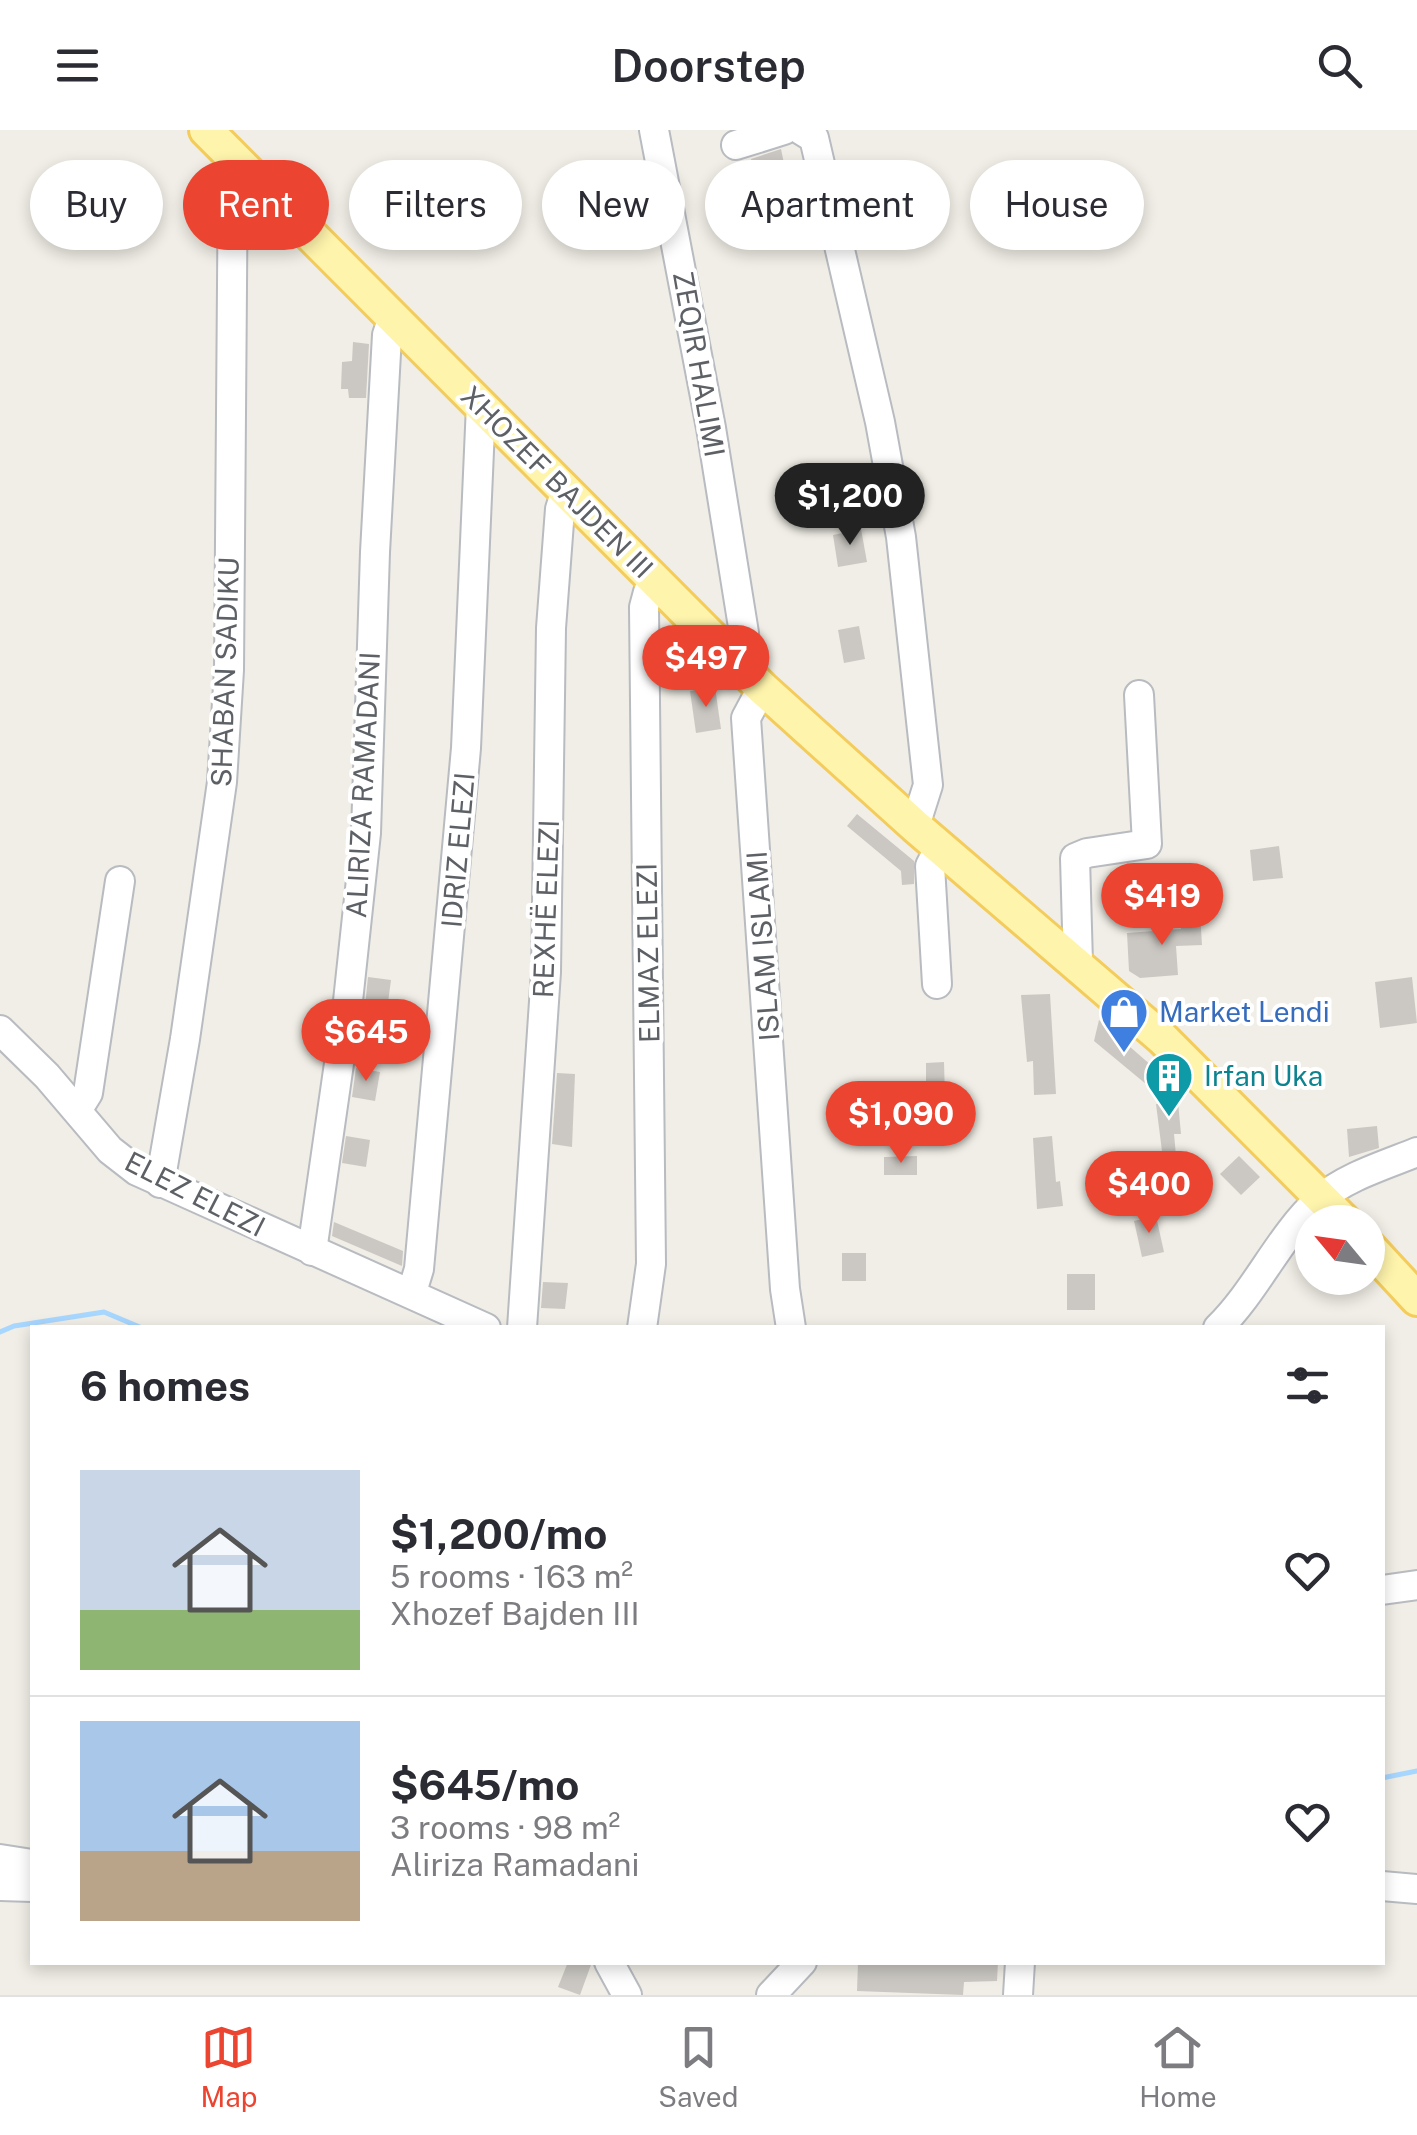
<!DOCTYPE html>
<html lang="en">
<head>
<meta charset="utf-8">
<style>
  :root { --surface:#fff; --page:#f2f2f3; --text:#2b2b33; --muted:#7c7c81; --line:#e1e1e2; --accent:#eb4431 }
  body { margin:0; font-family:"Public Sans",sans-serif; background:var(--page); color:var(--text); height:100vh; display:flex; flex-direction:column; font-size:38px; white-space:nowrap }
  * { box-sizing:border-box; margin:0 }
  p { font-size:32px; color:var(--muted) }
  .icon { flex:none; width:55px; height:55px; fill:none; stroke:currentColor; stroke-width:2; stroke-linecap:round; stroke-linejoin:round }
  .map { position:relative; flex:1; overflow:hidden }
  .details { position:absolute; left:30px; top:1195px; width:1355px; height:640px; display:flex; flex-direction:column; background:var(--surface); border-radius:0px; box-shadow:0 5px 15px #0003 }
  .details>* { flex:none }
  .hud { position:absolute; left:30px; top:30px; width:1358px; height:90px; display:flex; gap:20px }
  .needle { width:65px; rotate:299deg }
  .fabs { position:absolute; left:1295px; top:1075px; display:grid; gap:20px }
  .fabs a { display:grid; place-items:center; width:90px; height:90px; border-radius:50%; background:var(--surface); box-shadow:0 5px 15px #0003; font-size:50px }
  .price { position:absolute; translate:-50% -85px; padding:0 22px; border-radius:35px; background:var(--accent); color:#fff; font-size:32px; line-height:65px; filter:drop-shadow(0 2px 5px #0008) }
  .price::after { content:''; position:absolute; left:50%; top:60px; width:30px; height:22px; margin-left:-15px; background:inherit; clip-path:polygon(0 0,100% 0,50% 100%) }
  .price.on { background:#222; color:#fff }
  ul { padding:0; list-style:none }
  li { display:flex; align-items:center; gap:30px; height:250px; padding:0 50px }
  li+li { border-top:2px solid var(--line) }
  li span { display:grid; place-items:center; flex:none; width:280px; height:200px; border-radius:0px; color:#555 }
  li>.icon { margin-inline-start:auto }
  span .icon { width:120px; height:120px; fill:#fffc; stroke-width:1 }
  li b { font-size:42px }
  h2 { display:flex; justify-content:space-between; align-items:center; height:120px; padding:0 50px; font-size:42px }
  .pill { padding:0 35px; border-radius:45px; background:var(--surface); box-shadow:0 5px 15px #0003; font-size:35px; line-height:90px }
  .pill.on { background:var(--accent); color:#fff }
  header { display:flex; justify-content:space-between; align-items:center; height:130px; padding:0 50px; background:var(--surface); font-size:45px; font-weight:600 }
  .menu { display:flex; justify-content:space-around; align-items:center; height:140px; border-top:2px solid var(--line); background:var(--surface); font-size:28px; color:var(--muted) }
  .menu a { display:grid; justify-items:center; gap:5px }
  .menu .on { color:var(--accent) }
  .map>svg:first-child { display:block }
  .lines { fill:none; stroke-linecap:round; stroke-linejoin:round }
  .stream { stroke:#a7d6ff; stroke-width:5 }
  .building { fill:#cbc8c3 }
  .minor-casing { stroke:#b8bbc0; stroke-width:32 }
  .major-casing { stroke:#f3cc5c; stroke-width:38 }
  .minor { stroke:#fff; stroke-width:28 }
  .major { stroke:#fff4ac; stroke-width:32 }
  .labels { text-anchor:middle; stroke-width:8; stroke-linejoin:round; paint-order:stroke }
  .street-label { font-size:28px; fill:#5d6166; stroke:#fff }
  .shop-label { font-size:28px; fill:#366cbe; stroke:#fff; text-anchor:start }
  .culture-label { font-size:28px; fill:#0d838f; stroke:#fff; text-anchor:start }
</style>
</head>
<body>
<header><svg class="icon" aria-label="menu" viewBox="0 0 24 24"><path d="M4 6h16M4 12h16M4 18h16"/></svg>Doorstep<svg class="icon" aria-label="search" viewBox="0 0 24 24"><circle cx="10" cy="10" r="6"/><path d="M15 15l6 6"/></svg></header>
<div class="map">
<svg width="1417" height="1865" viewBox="0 0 1417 1865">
  <rect width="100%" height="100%" fill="#f0eee6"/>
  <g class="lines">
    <g class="stream">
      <path d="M0 1202 14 1196 104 1182 142 1198"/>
      <path d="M1382 1648 1417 1641"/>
    </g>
  </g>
  <g class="building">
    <path d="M781 19 786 43 756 50 751 29Z"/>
    <path d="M353 212 369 214 366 268H349L348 259H341L342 232 352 231Z"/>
    <path d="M861 399 867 432 838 437 833 405Z"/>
    <path d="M859 496 865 529 844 533 838 500Z"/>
    <path d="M715 557 721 599 696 603 690 561Z"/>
    <path d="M857 684 914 731V754L902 755 901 741 847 696Z"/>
    <path d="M1279 716 1283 748 1253 751 1250 720Z"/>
    <path d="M1200 782 1202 815 1176 816 1178 845 1140 848 1129 841 1127 803 1181 799 1180 783Z"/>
    <path d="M368 847 391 850 387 880 365 876Z"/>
    <path d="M1412 847 1417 893 1380 898 1375 852Z"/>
    <path d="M1050 864 1056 964 1034 965 1033 931 1027 932 1021 865Z"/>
    <path d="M1099 890 1152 936V959L1094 911Z"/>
    <path d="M944 932 945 968H926V933Z"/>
    <path d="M356 938 380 942 375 971 352 967Z"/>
    <path d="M557 943 575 944 572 1017 552 1014Z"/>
    <path d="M1178 972 1181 1004H1174L1177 1036 1164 1037 1156 974Z"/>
    <path d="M1377 996 1379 1018 1349 1027 1347 999Z"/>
    <path d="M346 1006 370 1010 366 1037 342 1033Z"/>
    <path d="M1052 1006 1056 1052 1060 1051 1063 1076 1037 1079 1033 1008Z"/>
    <path d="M917 1026V1045H884V1027Z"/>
    <path d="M1239 1026 1260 1047 1241 1065 1220 1044Z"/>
    <path d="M1129 1031 1131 1067 1114 1068 1111 1032Z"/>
    <path d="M1156 1086 1164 1122 1142 1127 1134 1091Z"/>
    <path d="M334 1092 403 1121 402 1136 332 1106Z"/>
    <rect x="842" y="1123" width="24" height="28"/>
    <rect x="1067" y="1144" width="28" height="36"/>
    <path d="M543 1152 568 1153 565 1179 541 1178Z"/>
    <path d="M568 1832H592L580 1865 558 1857Z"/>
    <path d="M858 1832H998L997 1851 964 1852 963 1865 857 1861Z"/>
  </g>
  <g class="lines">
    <g class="minor-casing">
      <g id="minor">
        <path d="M654 0 711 298 744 503 729 524"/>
        <path d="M801 0 814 8 880 292 901 407 928 655 915 696"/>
        <path d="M736 15 784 0"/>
        <path d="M762 558 746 588 785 1159 791 1198"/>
        <path d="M1078 833 1075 728 1087 723 1147 714 1139 565"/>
        <path d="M937 854 930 736 940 717"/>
        <path d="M0 900 47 946 110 1020 137 1041 486 1198"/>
        <path d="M78 979 88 963 120 751"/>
        <path d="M160 1053 185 909 222 652 229 540 233 27"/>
        <path d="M312 1121 348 871 366 703 375 422 387 205 393 187"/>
        <path d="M412 1162 419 1139 466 618 481 275"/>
        <path d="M522 1198 546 842 551 498 560 379 566 360"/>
        <path d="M642 1198 651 1134 644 477 648 462 655 452"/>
        <path d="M1218 1198C1257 1160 1279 1106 1319 1070 1345 1047 1385 1035 1417 1022"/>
        <path d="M1382 1460 1417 1455"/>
        <path d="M0 1729 32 1734"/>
        <path d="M0 1756 32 1757"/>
        <path d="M1382 1756 1417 1759"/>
        <path d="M609 1832 627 1865"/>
        <path d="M771 1865 802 1832"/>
        <path d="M1018 1865 1020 1832"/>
      </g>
    </g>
    <g class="major-casing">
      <g id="major">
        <path d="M206 0 762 558 915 696 1162 908 1345 1092"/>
        <path d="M1368 1116 1417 1169"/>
      </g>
    </g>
    <use href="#minor" class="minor"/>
    <use href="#major" class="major"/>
  </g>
  <defs>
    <g id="shop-pin" transform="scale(2.5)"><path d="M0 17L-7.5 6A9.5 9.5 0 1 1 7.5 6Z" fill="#3f7fe0" stroke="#fff"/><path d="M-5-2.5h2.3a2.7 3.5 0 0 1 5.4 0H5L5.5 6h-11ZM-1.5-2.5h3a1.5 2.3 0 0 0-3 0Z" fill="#fff"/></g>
    <g id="building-pin" transform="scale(2.5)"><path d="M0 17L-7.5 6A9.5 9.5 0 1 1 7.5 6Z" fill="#0f9aa8" stroke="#fff"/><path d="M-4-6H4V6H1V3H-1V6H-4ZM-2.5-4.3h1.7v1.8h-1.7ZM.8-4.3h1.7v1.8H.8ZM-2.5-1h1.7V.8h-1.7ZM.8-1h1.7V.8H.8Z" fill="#fff"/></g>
  </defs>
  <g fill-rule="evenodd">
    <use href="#shop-pin" x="1124" y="882"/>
    <use href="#building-pin" x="1169" y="946"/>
  </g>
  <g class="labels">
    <g class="street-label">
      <text transform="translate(699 234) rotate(80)" y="10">ZEQIR HALIMI</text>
      <text transform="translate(557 352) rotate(45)" y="10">XHOZEF BAJDEN III</text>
      <text transform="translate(225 542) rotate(-88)" y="10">SHABAN SADIKU</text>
      <text transform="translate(363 655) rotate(-87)" y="10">ALIRIZA RAMADANI</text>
      <text transform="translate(458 720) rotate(-85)" y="10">IDRIZ ELEZI</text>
      <text transform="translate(546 779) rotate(-88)" y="10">REXHË ELEZI</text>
      <text transform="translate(763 816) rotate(-94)" y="10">ISLAM ISLAMI</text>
      <text transform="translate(648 823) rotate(-91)" y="10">ELMAZ ELEZI</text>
      <text transform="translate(195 1064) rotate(27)" y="10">ELEZ ELEZI</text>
    </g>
    <g class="shop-label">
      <text x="1159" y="892">Market Lendi</text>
    </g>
    <g class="culture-label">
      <text x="1204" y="956">Irfan Uka</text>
    </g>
  </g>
</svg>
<div class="fabs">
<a><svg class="needle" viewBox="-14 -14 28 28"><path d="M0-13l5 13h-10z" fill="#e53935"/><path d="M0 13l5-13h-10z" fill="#7c7c81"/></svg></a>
</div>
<b class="price on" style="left:850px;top:418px">$1,200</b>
<b class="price" style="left:706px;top:580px">$497</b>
<b class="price" style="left:1162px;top:818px">$419</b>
<b class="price" style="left:366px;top:954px">$645</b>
<b class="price" style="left:901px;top:1036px">$1,090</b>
<b class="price" style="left:1149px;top:1106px">$400</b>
<div class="hud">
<a class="pill">Buy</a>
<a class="pill on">Rent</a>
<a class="pill">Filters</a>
<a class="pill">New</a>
<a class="pill">Apartment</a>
<a class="pill">House</a>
</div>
<section class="details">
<h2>6 homes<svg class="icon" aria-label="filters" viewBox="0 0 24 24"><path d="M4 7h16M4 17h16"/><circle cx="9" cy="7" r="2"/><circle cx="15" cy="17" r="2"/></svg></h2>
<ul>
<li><span style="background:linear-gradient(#c9d6e8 70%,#8fb573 0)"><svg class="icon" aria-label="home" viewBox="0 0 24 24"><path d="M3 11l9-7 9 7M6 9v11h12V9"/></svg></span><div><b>$1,200/mo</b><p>5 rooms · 163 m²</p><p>Xhozef Bajden III</p></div><svg class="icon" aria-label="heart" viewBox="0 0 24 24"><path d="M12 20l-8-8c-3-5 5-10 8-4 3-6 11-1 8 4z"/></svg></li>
<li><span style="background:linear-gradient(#a9c7e8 65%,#b9a48a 0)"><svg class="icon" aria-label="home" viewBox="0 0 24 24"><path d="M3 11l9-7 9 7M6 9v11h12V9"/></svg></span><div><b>$645/mo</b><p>3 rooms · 98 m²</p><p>Aliriza Ramadani</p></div><svg class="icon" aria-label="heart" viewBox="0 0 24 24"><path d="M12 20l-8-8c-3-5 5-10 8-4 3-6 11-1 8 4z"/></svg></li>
</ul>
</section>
</div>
<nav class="menu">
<a class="on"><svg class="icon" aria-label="map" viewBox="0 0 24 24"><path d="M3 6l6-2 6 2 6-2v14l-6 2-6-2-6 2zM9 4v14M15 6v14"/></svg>Map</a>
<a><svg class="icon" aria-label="saved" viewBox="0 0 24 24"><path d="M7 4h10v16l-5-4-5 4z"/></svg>Saved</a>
<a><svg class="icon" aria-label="home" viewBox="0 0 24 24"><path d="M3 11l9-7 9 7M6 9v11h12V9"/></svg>Home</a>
</nav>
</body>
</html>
